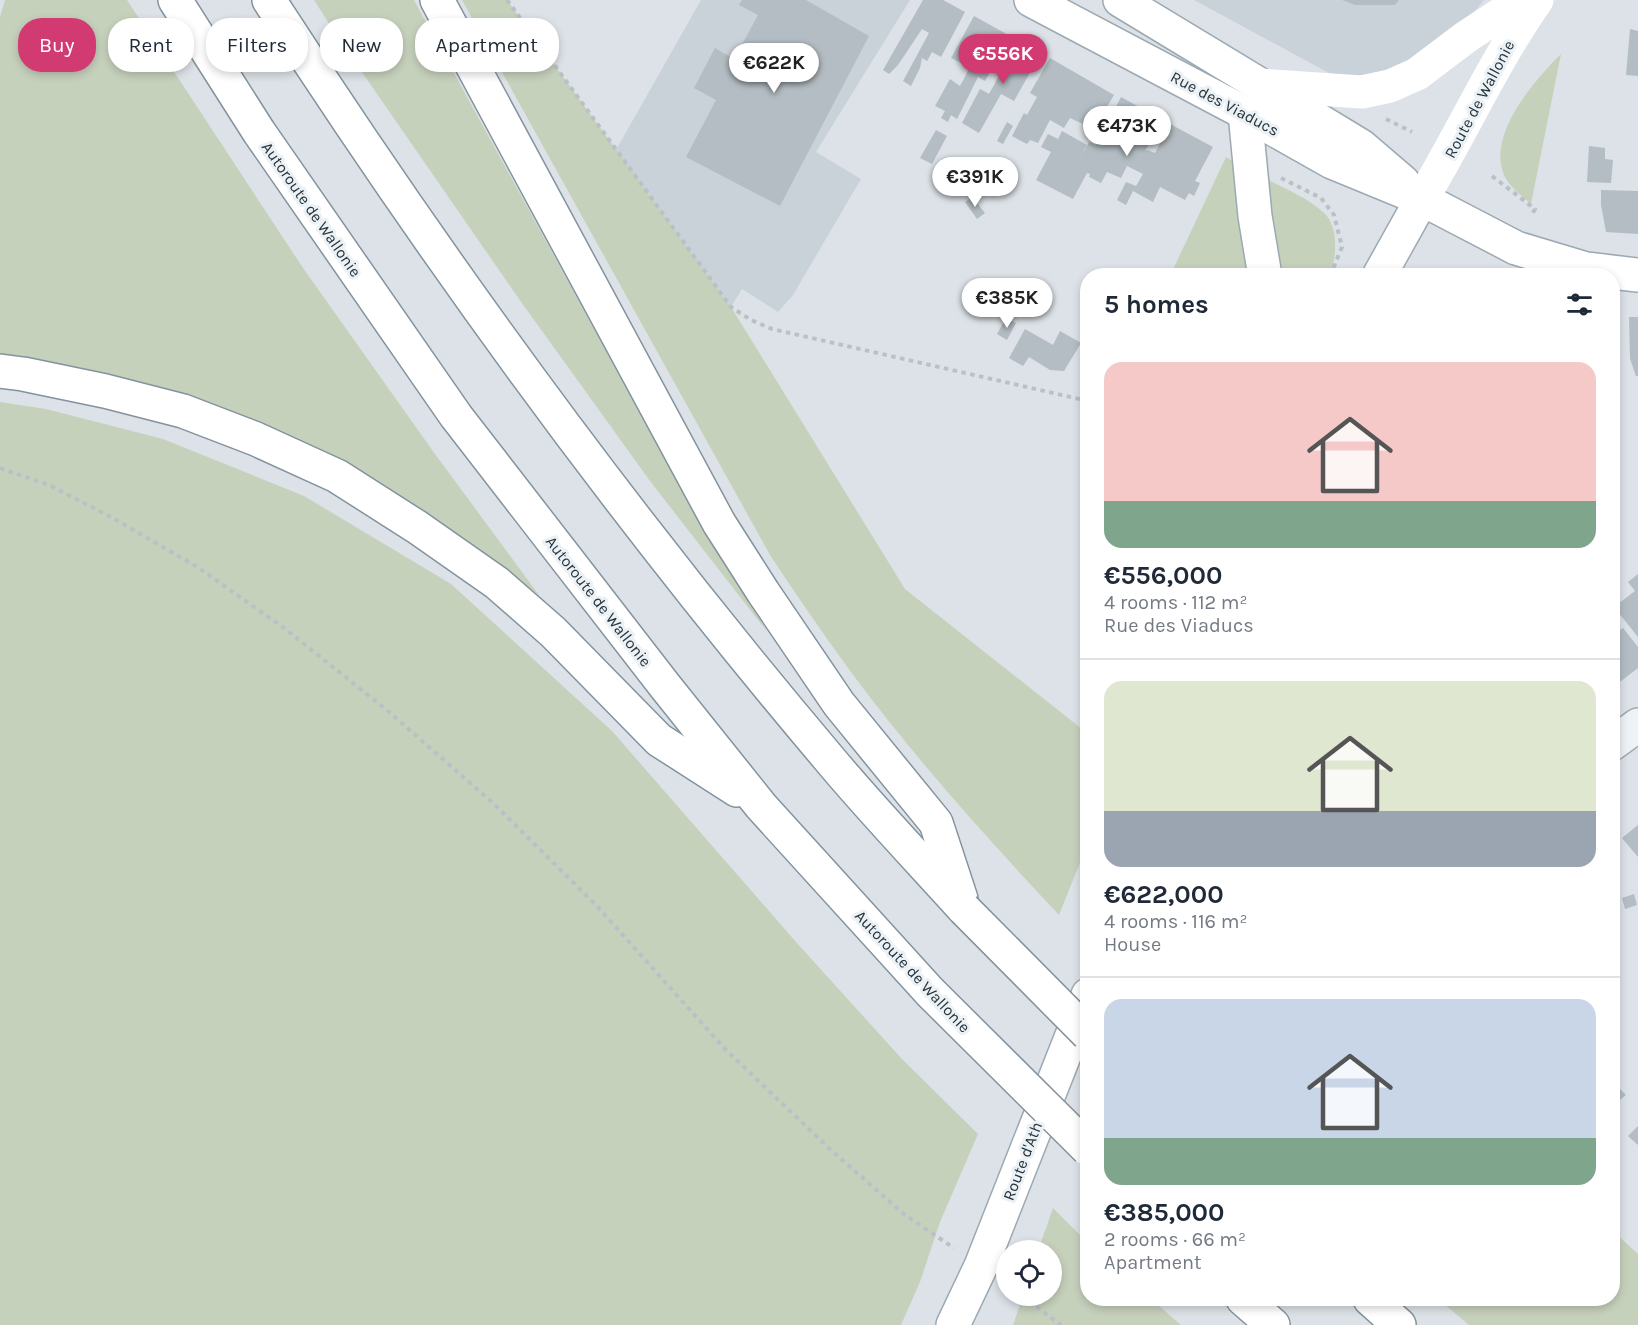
<!DOCTYPE html>
<html lang="en">
<head>
<meta charset="utf-8">
<style>
  :root { --surface:#fff; --page:#f2f2f3; --text:#1f2937; --muted:#747a83; --line:#e0e1e3; --accent:#d23a72 }
  body { margin:0; font-family:Karla,sans-serif; background:var(--page); color:var(--text); height:100vh; display:flex; flex-direction:column; font-size:22px; white-space:nowrap }
  * { box-sizing:border-box; margin:0 }
  p { font-size:20px; color:var(--muted) }
  .icon { flex:none; width:33px; height:33px; fill:none; stroke:currentColor; stroke-width:2; stroke-linecap:round; stroke-linejoin:round }
  .map { position:relative; flex:1; overflow:hidden }
  .side { position:absolute; left:1080px; top:268px; width:540px; height:1038px; display:flex; flex-direction:column; background:var(--surface); border-radius:24px; box-shadow:0 3px 9px #0003 }
  .side>* { flex:none }
  .hud { position:absolute; left:18px; top:18px; width:570px; height:54px; display:flex; gap:12px }
  .controls { position:absolute; left:996px; top:1240px; display:grid; gap:12px }
  .controls a { display:grid; place-items:center; width:66px; height:66px; border-radius:50%; background:var(--surface); box-shadow:0 3px 9px #0003; font-size:30px }
  .price { position:absolute; translate:-50% -51px; padding:0 14px; border-radius:21px; background:#fff; color:#222; font-size:20px; line-height:39px; filter:drop-shadow(0 2px 3px #0008) }
  .price::after { content:''; position:absolute; left:50%; top:36px; width:18px; height:14px; margin-left:-9px; background:inherit; clip-path:polygon(0 0,100% 0,50% 100%) }
  .price.selected { background:var(--accent); color:#fff }
  ul { padding:0; list-style:none }
  li { display:grid; align-content:center; gap:12px; height:318px; padding:0 24px }
  li+li { border-top:2px solid var(--line) }
  li span { display:grid; place-items:center; height:186px; border-radius:18px; color:#555 }
  li>.icon { margin-inline-start:auto }
  span .icon { width:108px; height:108px; fill:#fffc; stroke-width:1 }
  li b { font-size:26px }
  h2 { display:flex; justify-content:space-between; align-items:center; height:72px; padding:0 24px; font-size:26px }
  .chip { padding:0 21px; border-radius:24px; background:var(--surface); box-shadow:0 3px 9px #0003; font-size:21px; line-height:54px }
  .chip.selected { background:var(--accent); color:#fff }
  .map>svg:first-child { display:block }
  .built { fill:#cad2d9 }
  .green { fill:#c6d1bc }
  .building { fill:#b3bdc3 }
  .lines { fill:none; stroke-linecap:round; stroke-linejoin:round }
  .minor-casing { stroke:#a1aab1; stroke-width:36 }
  .primary-casing { stroke:#9ba9b3; stroke-width:36 }
  .motorway-casing { stroke:#83939e; stroke-width:36 }
  .path { stroke:#bac0c5; stroke-width:4; stroke-dasharray:4.5 4.5; stroke-linecap:butt }
  .minor { stroke:#eef2f5; stroke-width:33 }
  .secondary { stroke:#fff; stroke-width:33 }
  .primary { stroke:#fff; stroke-width:33 }
  .motorway { stroke:#fff; stroke-width:33 }
  .motorway-bridge-casing { stroke:#83939e; stroke-width:36; stroke-linecap:butt }
  .motorway-bridge { stroke:#fff; stroke-width:33 }
  .labels { text-anchor:middle; stroke-width:6; stroke-linejoin:round; paint-order:stroke }
  .street-label { font-size:16px; fill:#25333d; stroke:#ebf1f4 }
</style>
</head>
<body>
<div class="map">
<svg width="1638" height="1325" viewBox="0 0 1638 1325">
  <rect width="100%" height="100%" fill="#dce2e7"/>
  <g class="built">
    <path d="M701 0H910L816 152 861 179 793 295 778 312 742 289 731 307 616 150Z"/>
    <path d="M1194 0H1484L1474 12 1399 71 1340 79Z"/>
  </g>
  <g class="green">
    <path d="M5 0H127L303 268 435 454 539 595 454 534 372 482 0 358V17Z"/>
    <path d="M314 0H414L670 468 768 633 650 481 519 299 339 39Z"/>
    <path d="M462 0H507L731 307 905 589 1087 733V845L1059 915C1000 852 941 787 887 719 845 666 807 611 770 555Z"/>
    <path d="M1561 54 1531 204C1522 196 1511 188 1505 177 1485 136 1534 81 1561 54Z"/>
    <path d="M1226 157 1239 165 1256 276H1170Z"/>
    <path d="M1267 179C1285 189 1309 198 1324 213 1339 226 1337 260 1329 276H1277Z"/>
    <path d="M0 402 46 409 163 439 304 496 451 584 612 731 796 942 902 1059 978 1134 940 1222 920 1282 901 1325H0Z"/>
    <path d="M1053 1208 1087 1242 1088 1299H1151L1181 1325H1013L1023 1296H1052V1251H1038Z"/>
    <path d="M1613 1231 1638 1254V1325H1469L1438 1299H1612Z"/>
  </g>
  <g class="building">
    <path d="M742 0H806L869 36 780 206 686 157 716 100 694 88 715 48 734 59 758 15 739 5Z"/>
    <path d="M923 0H943L965 12 941 57 932 52 927 61 922 58 920 68 911 86 903 81 929 33 922 29 898 65 889 74 883 70Z"/>
    <path d="M1342 0H1399L1395 5H1355Z"/>
    <path d="M974 16 1010 36 985 81 978 77 957 119 951 115 948 122 941 118 945 111 935 106 950 79 960 86 967 73 969 67 951 58Z"/>
    <path d="M1630 29 1638 31V76L1626 75Z"/>
    <path d="M1018 41 1041 53 1014 101 1001 94 979 133 962 123 980 89 989 94Z"/>
    <path d="M1050 58 1114 95 1094 129 1070 118 1064 128 1050 120 1038 143 1030 140 1027 144 1012 136 1024 113 1027 115 1037 97 1030 93Z"/>
    <path d="M1121 97 1163 120 1145 151 1147 150 1155 153 1170 124 1213 147 1195 181 1200 183 1194 196 1189 193 1185 200 1160 187 1153 202 1133 191 1126 205 1117 200 1126 182 1136 186 1143 174 1127 166 1121 178 1107 172 1101 183 1089 177 1090 174 1087 173 1073 199 1036 180 1051 152 1041 147 1048 134 1058 139 1062 131 1087 145 1078 162 1089 142 1096 145Z"/>
    <path d="M1007 122 1013 126 1003 144 997 141Z"/>
    <path d="M936 130 947 136 932 164 920 158Z"/>
    <path d="M1589 146 1605 148V159L1613 160 1611 183 1587 182Z"/>
    <path d="M1601 190 1638 191V234L1606 232 1601 205Z"/>
    <path d="M972 197 985 213 977 219 965 202Z"/>
    <path d="M1629 317H1638V376H1636L1630 359Z"/>
    <path d="M1006 318 1016 323 1007 340 997 334Z"/>
    <path d="M1025 329 1053 345 1060 331 1081 343 1064 371 1050 370 1029 357 1023 366 1009 358Z"/>
    <path d="M1612 369 1619 371 1616 390 1613 394Z"/>
    <path d="M1638 574V637L1614 607 1635 591 1628 582Z"/>
    <path d="M1623 628 1638 647V668L1612 688V630L1615 633Z"/>
    <path d="M1638 825V857L1622 838Z"/>
    <path d="M1634 894 1637 905 1625 909 1622 898Z"/>
    <path d="M1615 1000 1620 1010 1612 1014V1002Z"/>
    <path d="M1612 1081 1626 1095 1615 1104 1612 1101Z"/>
    <path d="M1638 1126V1145L1628 1136Z"/>
  </g>
  <g class="lines">
    <g class="minor-casing">
      <path id="minor" d="M1612 744 1638 725"/>
    </g>
    <g class="primary-casing">
      <g id="primary">
        <path d="M1031 0 1245 113 1332 162 1422 199 1516 248 1586 269 1638 275"/>
        <path d="M1120 0 1361 146 1403 182"/>
        <path d="M1245 113 1255 216 1265 276"/>
        <path d="M1379 276 1422 199"/>
        <path d="M953 1325 981 1266 1088 995"/>
      </g>
    </g>
    <g class="motorway-casing">
      <g id="motorway">
        <path d="M175 0 259 132 456 416 665 686 761 806 930 992"/>
        <path d="M269 0C439 263 624 516 826 755 870 808 918 858 964 909"/>
        <path d="M437 0 719 523 763 592 839 704 936 823 961 899"/>
        <path d="M0 371 23 374 105 391 183 411 256 439 337 476 417 527 497 583 553 632 659 740 737 790"/>
        <path d="M1243 1299 1273 1325"/>
        <path d="M1370 1299 1399 1325"/>
      </g>
    </g>
    <g class="path">
      <path d="M507 0 731 307 751 320 772 329 1088 401"/>
      <path d="M1386 119 1412 132"/>
      <path d="M1492 176 1535 209 1531 216"/>
      <path d="M1281 178 1321 198 1334 215 1342 247 1330 276"/>
      <path d="M0 468 51 486 109 516 196 566 284 628 388 711 494 804 596 905 725 1049 832 1151 905 1215 954 1248"/>
      <path d="M1022 1296 1061 1325"/>
    </g>
    <use href="#minor" class="minor"/>
    <g class="secondary">
      <path d="M1260 85 1362 92 1390 86 1417 74 1466 37 1522 0"/>
      <path d="M1422 199C1462 133 1493 63 1537 0"/>
    </g>
    <use href="#primary" class="primary"/>
    <use href="#motorway" class="motorway"/>
    <g class="motorway-bridge-casing">
      <g id="motorway-bridge">
        <path d="M964 909 1088 1034"/>
        <path d="M930 992 1088 1149"/>
      </g>
    </g>
    <use href="#motorway-bridge" class="motorway-bridge"/>
  </g>
  <g class="labels">
    <g class="street-label">
      <text transform="translate(1479 99) rotate(-62)" y="6">Route de Wallonie</text>
      <text transform="translate(1225 103) rotate(28)" y="6">Rue des Viaducs</text>
      <text transform="translate(312 209) rotate(55)" y="6">Autoroute de Wallonie</text>
      <text transform="translate(599 601) rotate(52)" y="6">Autoroute de Wallonie</text>
      <text transform="translate(913 971) rotate(47)" y="6">Autoroute de Wallonie</text>
      <text transform="translate(1022 1161) rotate(-69)" y="6">Route d'Ath</text>
    </g>
  </g>
</svg>
<div class="controls">
<a><svg class="icon" aria-label="locate" viewBox="0 0 24 24"><circle cx="12" cy="12" r="6"/><path d="M12 2v4M12 18v4M2 12h4M18 12h4"/></svg></a>
</div>
<b class="price selected" style="left:1003px;top:85px">€556K</b>
<b class="price" style="left:774px;top:94px">€622K</b>
<b class="price" style="left:1127px;top:157px">€473K</b>
<b class="price" style="left:975px;top:208px">€391K</b>
<b class="price" style="left:1007px;top:329px">€385K</b>
<div class="hud">
<a class="chip selected">Buy</a>
<a class="chip">Rent</a>
<a class="chip">Filters</a>
<a class="chip">New</a>
<a class="chip">Apartment</a>
</div>
<section class="side">
<h2>5 homes<svg class="icon" aria-label="filters" viewBox="0 0 24 24"><path d="M4 7h16M4 17h16"/><circle cx="9" cy="7" r="2"/><circle cx="15" cy="17" r="2"/></svg></h2>
<ul>
<li><span style="background:linear-gradient(#f6c9c9 75%,#7fa58c 0)"><svg class="icon" aria-label="home" viewBox="0 0 24 24"><path d="M3 11l9-7 9 7M6 9v11h12V9"/></svg></span><div><b>€556,000</b><p>4 rooms · 112 m²</p><p>Rue des Viaducs</p></div></li>
<li><span style="background:linear-gradient(#dfe7d0 70%,#9aa5b1 0)"><svg class="icon" aria-label="home" viewBox="0 0 24 24"><path d="M3 11l9-7 9 7M6 9v11h12V9"/></svg></span><div><b>€622,000</b><p>4 rooms · 116 m²</p><p>House</p></div></li>
<li><span style="background:linear-gradient(#c9d6e8 75%,#7fa58c 0)"><svg class="icon" aria-label="home" viewBox="0 0 24 24"><path d="M3 11l9-7 9 7M6 9v11h12V9"/></svg></span><div><b>€385,000</b><p>2 rooms · 66 m²</p><p>Apartment</p></div></li>
</ul>
</section>
</div>
</body>
</html>
